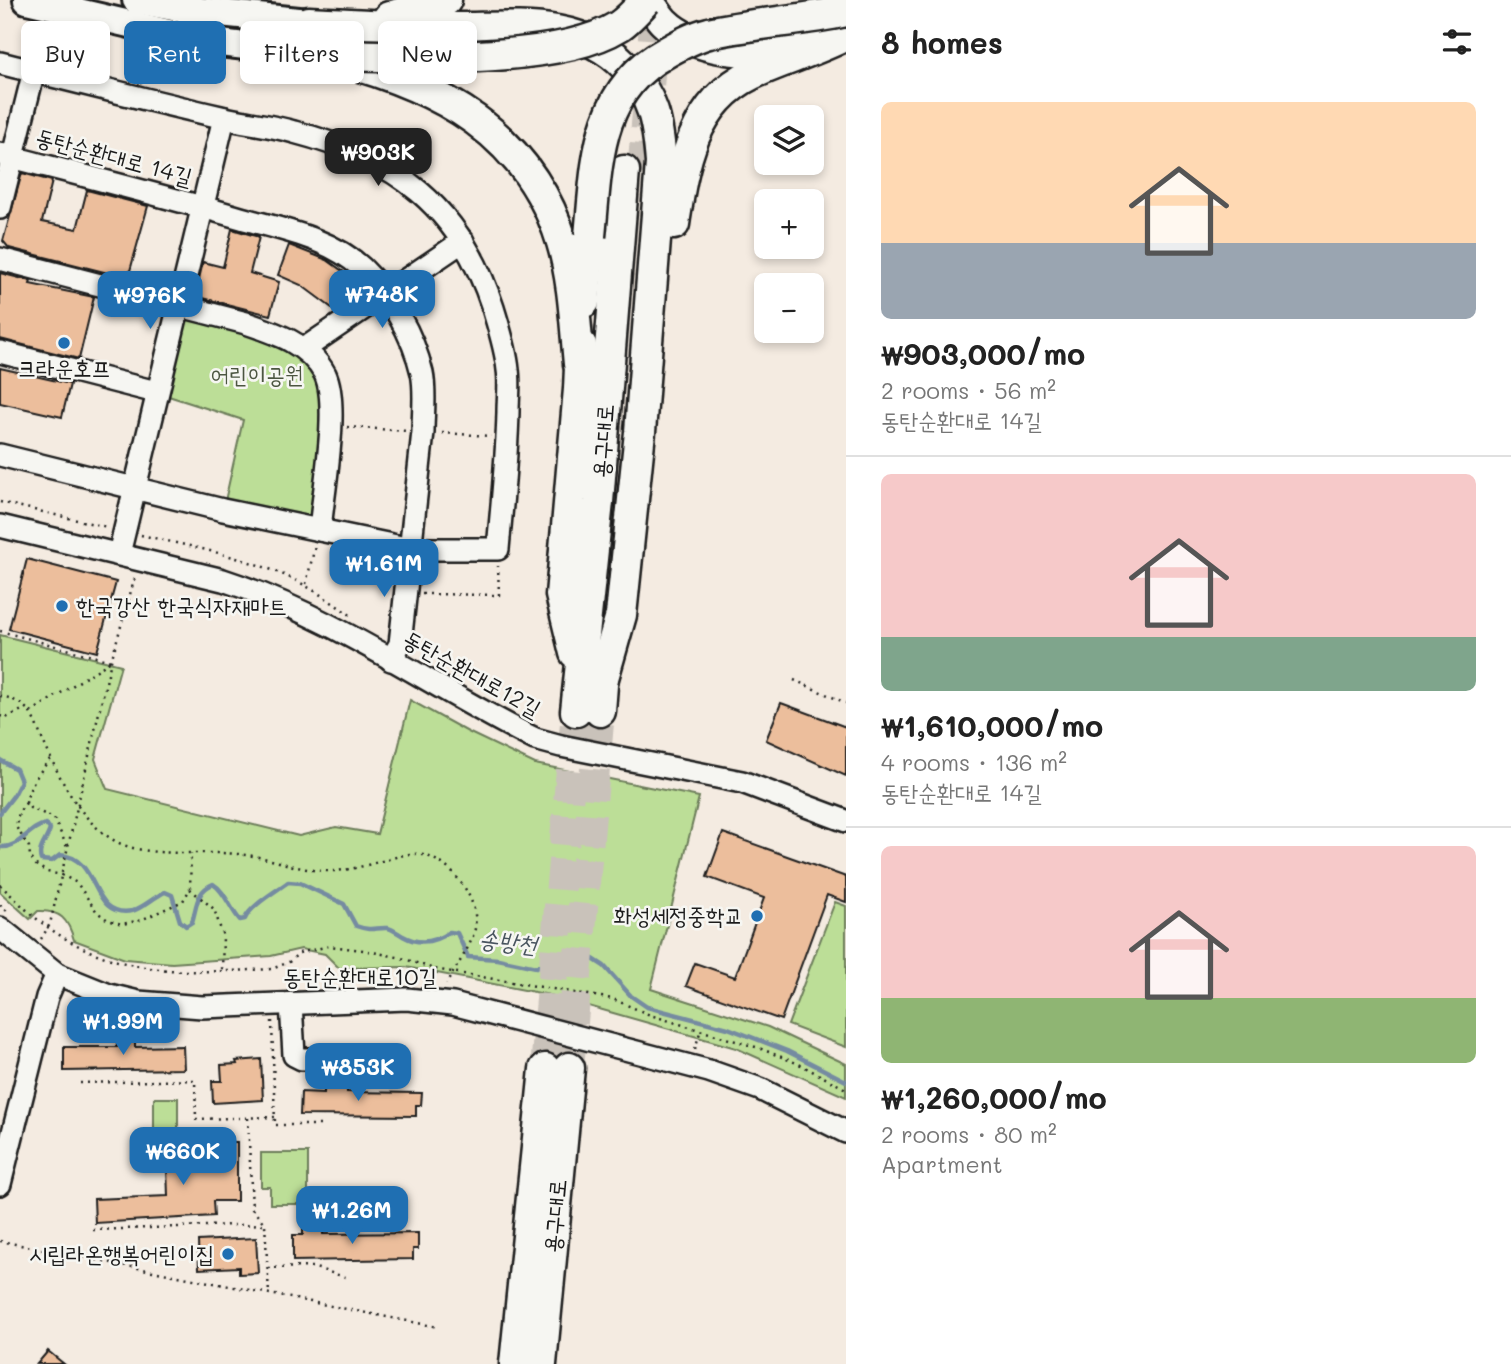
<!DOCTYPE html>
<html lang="en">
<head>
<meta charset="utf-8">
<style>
  :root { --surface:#fff; --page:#f6f6f6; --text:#222; --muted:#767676; --line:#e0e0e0; --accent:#1f6fb2 }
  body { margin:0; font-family:Mali,"Poor Story",sans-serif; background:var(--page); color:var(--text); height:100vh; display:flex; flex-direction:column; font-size:26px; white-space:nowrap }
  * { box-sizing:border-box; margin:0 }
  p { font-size:23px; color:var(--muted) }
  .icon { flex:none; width:38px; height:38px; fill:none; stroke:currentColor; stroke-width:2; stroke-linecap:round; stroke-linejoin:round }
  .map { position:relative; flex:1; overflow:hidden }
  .sheet { display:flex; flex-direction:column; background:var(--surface); width:665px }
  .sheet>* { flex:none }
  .top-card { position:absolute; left:21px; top:21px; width:665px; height:63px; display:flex; gap:14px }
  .fabs { position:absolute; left:754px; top:105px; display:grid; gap:14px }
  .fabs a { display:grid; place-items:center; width:70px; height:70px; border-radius:10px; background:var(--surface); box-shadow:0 4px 10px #0003; font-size:35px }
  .price { position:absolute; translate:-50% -60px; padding:0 16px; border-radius:14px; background:var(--accent); color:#fff; font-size:23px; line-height:46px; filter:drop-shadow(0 2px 4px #0008) }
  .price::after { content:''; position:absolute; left:50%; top:42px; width:21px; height:16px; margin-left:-10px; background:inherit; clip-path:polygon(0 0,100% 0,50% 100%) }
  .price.current { background:#222; color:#fff }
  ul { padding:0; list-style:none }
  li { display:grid; align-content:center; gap:14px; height:371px; padding:0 35px }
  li+li { border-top:2px solid var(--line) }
  li span { display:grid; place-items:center; height:217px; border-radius:10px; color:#555 }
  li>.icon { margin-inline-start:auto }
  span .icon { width:126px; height:126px; fill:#fffc; stroke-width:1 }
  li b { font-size:30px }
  h2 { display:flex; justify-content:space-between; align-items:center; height:84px; padding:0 35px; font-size:30px }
  .chip { padding:0 24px; border-radius:10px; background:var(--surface); box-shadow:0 4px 10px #0003; font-size:24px; line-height:63px }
  .chip.current { background:var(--accent); color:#fff }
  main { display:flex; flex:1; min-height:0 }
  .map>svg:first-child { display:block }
  .green { fill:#bcde97; stroke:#6c7d5a; stroke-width:2 }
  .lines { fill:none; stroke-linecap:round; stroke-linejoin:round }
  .stream { stroke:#748ba1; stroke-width:4.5 }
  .building { fill:#ecbe9c; stroke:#1c1c1c; stroke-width:2 }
  .highway-tunnel { stroke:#c9c2ba; stroke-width:30; stroke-dasharray:30 15; stroke-linecap:butt }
  .minor-casing { stroke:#1c1c1c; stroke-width:26 }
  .major-casing { stroke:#1c1c1c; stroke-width:32 }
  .highway-casing { stroke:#1c1c1c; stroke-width:35 }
  .path { stroke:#1c1c1c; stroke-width:2.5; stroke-dasharray:2 5; stroke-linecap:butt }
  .minor { stroke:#f6f6f2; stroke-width:21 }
  .major { stroke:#f6f6f2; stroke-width:26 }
  .highway { stroke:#f6f6f2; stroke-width:30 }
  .highway-bridge-casing { stroke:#1c1c1c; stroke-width:35; stroke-linecap:butt }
  .highway-bridge { stroke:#f6f6f2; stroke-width:30 }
  .poi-dot { fill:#1f6fb2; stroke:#f6f6f2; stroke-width:2.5 }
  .labels { text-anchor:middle; stroke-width:5; stroke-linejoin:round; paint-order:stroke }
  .street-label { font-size:23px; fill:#1c1c1c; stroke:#f6f6f2 }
  .poi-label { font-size:23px; fill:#1c1c1c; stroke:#f6f6f2; text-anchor:end }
  .park-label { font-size:23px; fill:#4c5641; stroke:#f6f6f2 }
  .water-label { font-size:24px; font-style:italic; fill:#48545e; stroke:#f6f6f2 }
</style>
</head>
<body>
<main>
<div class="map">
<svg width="846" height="1364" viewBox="0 0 846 1364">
  <rect width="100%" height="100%" fill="#f4ebe1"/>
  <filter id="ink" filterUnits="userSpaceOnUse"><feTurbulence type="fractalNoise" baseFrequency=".0143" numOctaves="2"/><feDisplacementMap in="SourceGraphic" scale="14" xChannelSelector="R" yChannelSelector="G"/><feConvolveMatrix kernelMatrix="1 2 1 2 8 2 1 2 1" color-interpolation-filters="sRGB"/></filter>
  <g filter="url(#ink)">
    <g class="green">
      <path d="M178 305 246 323 325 375 320 530 223 510 243 420 156 392Z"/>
      <path d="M0 635 121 665 95 759 107 789 299 836 336 827 377 834 410 700 468 732 535 764 699 797 651 989 768 1027 846 1064V1097L736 1048 550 995 406 967 339 968 325 954 301 949 271 956 172 963 125 959 74 940C68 919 60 910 38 911L30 919 0 892Z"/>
      <path d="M835 902 846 906V1047L788 1025Z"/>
      <rect x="154" y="1098" width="24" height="51"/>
      <path d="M261 1153H308V1204H270V1187H261Z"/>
    </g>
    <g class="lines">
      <g class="stream">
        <path d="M0 760 16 769 21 781 14 795 0 813"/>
        <path d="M0 847C20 849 28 827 46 824L50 829C47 841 37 848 41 860L52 861 60 855C101 857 89 919 132 911 143 908 154 897 165 892L172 895 180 921 186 926 192 922C197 906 196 891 213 884 225 891 230 909 240 920L245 919C250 906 275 892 288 882L300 883 344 904 356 926C373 932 375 927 388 928 393 929 399 934 403 936 419 945 434 943 449 932L457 933 468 957 498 959 536 967 560 959 590 957 604 966 631 996 647 1007 728 1028 787 1051 846 1081"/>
      </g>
    </g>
    <g class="building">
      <path d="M22 173 52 181 42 222 77 229 87 190 148 206 128 278 9 248 3 241Z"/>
      <path d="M232 229 259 237 250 273 279 282 270 315 195 296 203 262 223 267Z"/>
      <path d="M289 245 327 260 359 283 363 293 336 311 301 285 278 275Z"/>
      <path d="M0 273 31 281 30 284 94 297 79 359 0 339Z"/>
      <path d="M0 368 70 384 62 417 0 403Z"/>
      <path d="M27 559 116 582 97 652 9 629Z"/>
      <path d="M781 703 846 727V776L766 740Z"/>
      <path d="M723 833 846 877V902L827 895 781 1020 686 986 695 963 735 977 764 898 707 877Z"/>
      <path d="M117 1034H135V1047L183 1046 184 1069 64 1071V1047H117Z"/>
      <path d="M261 1059 263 1100 213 1103 212 1081H222L221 1065 237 1064 236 1061Z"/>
      <path d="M324 1082H347V1092L422 1093 421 1105H416V1116L300 1115 301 1092 324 1093Z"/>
      <path d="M180 1142H237V1201H213L214 1216 95 1223 94 1199 168 1196 167 1168H181Z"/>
      <path d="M303 1224H323V1234L418 1233V1249H413V1259L293 1261V1235H303Z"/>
      <path d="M256 1238 258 1273 239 1274V1267L199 1269 198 1241Z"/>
      <path d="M48 1351 64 1364H37Z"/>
    </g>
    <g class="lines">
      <g class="highway-tunnel">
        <path d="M642 174 656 0"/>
        <path d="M569 1068 600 711"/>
        <path d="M545 1069 576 711"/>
      </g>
      <g class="minor-casing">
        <g id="minor">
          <path d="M0 63C74 81 147 100 221 117 245 123 270 125 294 132 395 158 460 206 493 308 499 328 506 349 508 370 510 383 508 398 508 412 507 458 502 504 498 549H411L223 510 0 455"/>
          <path d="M0 154C81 175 161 195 241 218 283 230 330 238 362 268 391 296 413 335 422 373 426 391 423 413 423 432L400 644 391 660"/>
          <path d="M0 208 34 71"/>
          <path d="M0 259 246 323C276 333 309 344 325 374 340 405 323 494 320 530"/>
          <path d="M304 349 463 241"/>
          <path d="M0 352 156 392"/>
          <path d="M0 526 223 580C334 616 431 687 535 739L561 746 742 782 846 821"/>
          <path d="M119 554 224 118"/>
          <path d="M0 928 57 974 109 995 138 1002 202 1007 407 999 453 1004 709 1071 760 1089 846 1132"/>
          <path d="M291 1003 294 1055 302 1059H324"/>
          <path d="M0 1184 47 997 57 974"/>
        </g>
      </g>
      <g class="major-casing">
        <g id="major">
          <path d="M27 0 202 41 315 54"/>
          <path d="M136 0 189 10 309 22"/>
        </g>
      </g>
      <g class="highway-casing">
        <g id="highway">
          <path d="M647 0C653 7 658 16 664 22 693 51 759 58 797 45"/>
          <path d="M389 17 446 0"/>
          <path d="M309 22C355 24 401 27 448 28 509 29 578 17 625 66 654 97 658 123 661 163L640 432 621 615 603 678"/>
          <path d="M336 59C440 87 528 132 562 242 574 282 575 323 579 364"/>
          <path d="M674 224C683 165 692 103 752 74 782 60 815 51 846 35"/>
          <path d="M584 302 590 236"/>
          <path d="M575 653 561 595 579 389 581 345"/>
          <path d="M576 711 598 502 624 171"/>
          <path d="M600 711 604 659"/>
          <path d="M515 1364 545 1069"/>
          <path d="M541 1364 569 1068"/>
        </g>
      </g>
      <g class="path">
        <path d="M347 427 407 431"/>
        <path d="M442 433 491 436"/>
        <path d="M0 502 107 527"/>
        <path d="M141 535C196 548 256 558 306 586 322 595 337 606 352 616"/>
        <path d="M306 584 315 546"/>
        <path d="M422 594 499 595 498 566"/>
        <path d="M0 631 111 661"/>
        <path d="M794 680 846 703"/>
        <path d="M0 696C10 697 21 703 28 710 35 719 39 733 44 743 60 779 80 821 115 841 150 860 207 849 246 855 273 858 297 870 324 871 344 872 363 866 382 861 394 858 405 853 418 854 450 858 483 901 474 933 470 947 454 971 446 984"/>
        <path d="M31 712 111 661"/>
        <path d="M0 716 6 718 26 708"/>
        <path d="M50 759C39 773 29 785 26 803L30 808 54 818 67 847"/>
        <path d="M26 803 19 812 16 827 29 847 30 856 36 865 47 872 62 875 77 883 97 912 108 920 122 924 141 920 183 901 190 889 191 853"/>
        <path d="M0 885C16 899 31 916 49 928 120 978 190 973 272 969L289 962 299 953 329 946 363 950 402 958 434 969 613 999 650 1015 759 1048 799 1064 846 1089"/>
        <path d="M190 889 214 909 223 936 222 971"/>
        <path d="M0 905 8 912"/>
        <path d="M41 939 50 924 111 661 135 577"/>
        <path d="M272 1021 275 1125H321"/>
        <path d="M695 1049 701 1029"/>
        <path d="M80 1083 195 1080 196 1119 275 1117"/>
        <path d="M248 1118 252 1209 265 1224 269 1294"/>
        <path d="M93 1230 265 1224"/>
        <path d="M0 1241 438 1327"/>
        <path d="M268 1268 312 1267 348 1278"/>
      </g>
      <use href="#minor" class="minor"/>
      <use href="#major" class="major"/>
      <use href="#highway" class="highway"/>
      <g class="highway-bridge-casing">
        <g id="highway-bridge">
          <path d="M315 54C393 56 553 67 619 26 628 20 638 9 646 0"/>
          <path d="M590 236C597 166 595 91 665 53 679 45 693 37 709 33 754 23 801 21 846 11"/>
        </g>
      </g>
      <use href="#highway-bridge" class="highway-bridge"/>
    </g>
  </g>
  <g class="poi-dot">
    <circle cx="64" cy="343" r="7"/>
    <circle cx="62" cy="606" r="7"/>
    <circle cx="757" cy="916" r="7"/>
    <circle cx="228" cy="1254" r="7"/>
  </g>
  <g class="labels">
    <g class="street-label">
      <text transform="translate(114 157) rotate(15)" y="8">동탄순환대로 14길</text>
      <text transform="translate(603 441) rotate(-86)" y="8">용구대로</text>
      <text transform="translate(472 674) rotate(29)" y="8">동탄순환대로12길</text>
      <text x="360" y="985">동탄순환대로10길</text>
      <text transform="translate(555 1216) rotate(-85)" y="8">용구대로</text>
    </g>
    <g class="poi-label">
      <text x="64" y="376" text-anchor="middle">크라운호프</text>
      <text x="76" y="614" text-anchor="start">한국강산 한국식자재마트</text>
      <text x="743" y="924">화성세정중학교</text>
      <text x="214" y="1262">시립라온행복어린이집</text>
    </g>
    <g class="park-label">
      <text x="257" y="383">어린이공원</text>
    </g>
    <g class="water-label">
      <text transform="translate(508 942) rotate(7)" y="8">송방천</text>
    </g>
  </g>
</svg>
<div class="fabs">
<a><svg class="icon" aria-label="layers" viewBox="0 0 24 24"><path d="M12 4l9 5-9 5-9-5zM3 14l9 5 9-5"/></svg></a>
<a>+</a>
<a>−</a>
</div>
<b class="price current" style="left:378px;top:188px">₩903K</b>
<b class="price" style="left:382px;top:330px">₩748K</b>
<b class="price" style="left:150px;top:331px">₩976K</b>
<b class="price" style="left:384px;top:599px">₩1.61M</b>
<b class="price" style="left:123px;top:1057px">₩1.99M</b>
<b class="price" style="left:358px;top:1103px">₩853K</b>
<b class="price" style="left:183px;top:1187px">₩660K</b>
<b class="price" style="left:352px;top:1246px">₩1.26M</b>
<div class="top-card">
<a class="chip">Buy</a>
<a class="chip current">Rent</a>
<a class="chip">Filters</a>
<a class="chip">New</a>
</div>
</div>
<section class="sheet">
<h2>8 homes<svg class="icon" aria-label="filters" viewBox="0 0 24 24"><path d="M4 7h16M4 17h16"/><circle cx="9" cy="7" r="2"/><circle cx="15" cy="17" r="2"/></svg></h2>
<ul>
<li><span style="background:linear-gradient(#ffd9b3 65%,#9aa5b1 0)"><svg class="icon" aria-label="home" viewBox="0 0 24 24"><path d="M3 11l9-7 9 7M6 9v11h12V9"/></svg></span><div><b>₩903,000/mo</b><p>2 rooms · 56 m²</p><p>동탄순환대로 14길</p></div></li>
<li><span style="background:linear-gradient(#f6c9c9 75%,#7fa58c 0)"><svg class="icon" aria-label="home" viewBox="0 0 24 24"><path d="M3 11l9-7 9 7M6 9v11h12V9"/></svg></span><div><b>₩1,610,000/mo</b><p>4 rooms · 136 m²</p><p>동탄순환대로 14길</p></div></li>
<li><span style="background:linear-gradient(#f6c9c9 70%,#8fb573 0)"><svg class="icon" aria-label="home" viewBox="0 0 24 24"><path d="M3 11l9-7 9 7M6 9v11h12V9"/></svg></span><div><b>₩1,260,000/mo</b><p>2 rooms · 80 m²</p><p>Apartment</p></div></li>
</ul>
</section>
</main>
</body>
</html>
